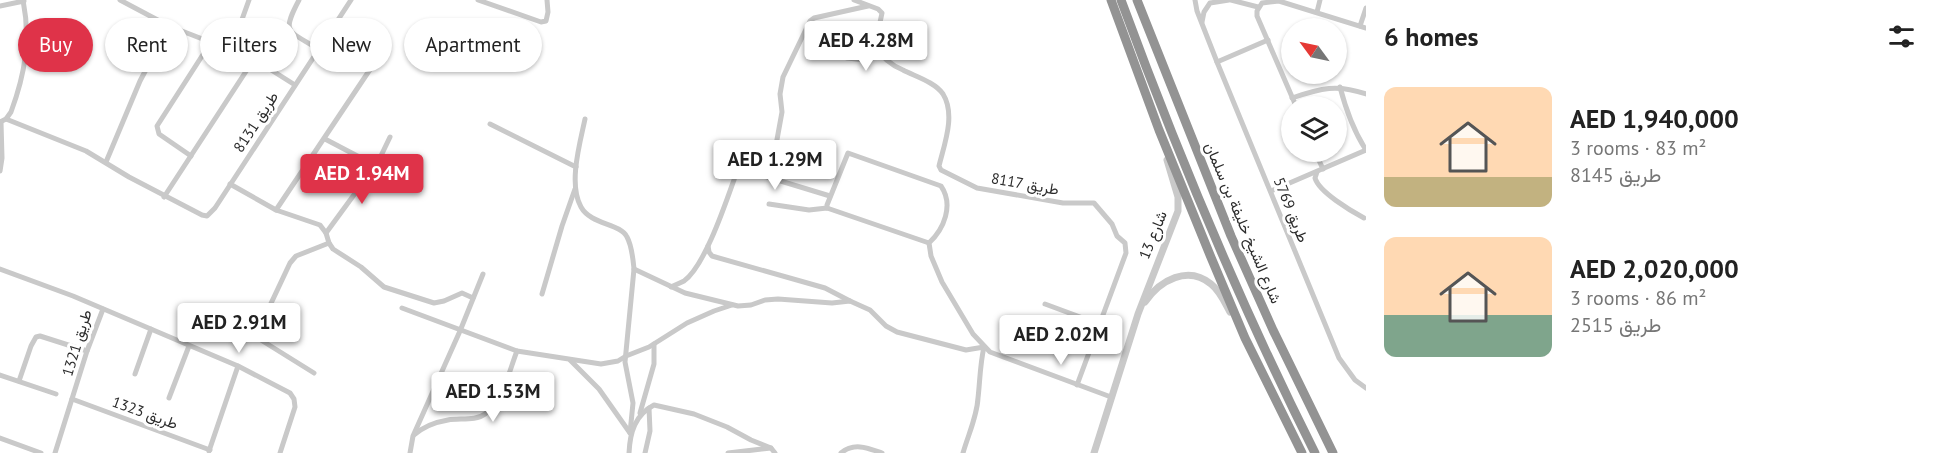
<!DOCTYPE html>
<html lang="en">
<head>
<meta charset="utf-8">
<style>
  :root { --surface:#fff; --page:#f6f6f6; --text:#222; --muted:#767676; --accent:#df3349 }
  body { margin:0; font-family:"PT Sans",Vazirmatn,sans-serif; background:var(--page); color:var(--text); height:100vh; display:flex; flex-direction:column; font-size:22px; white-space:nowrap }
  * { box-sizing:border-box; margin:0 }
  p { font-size:20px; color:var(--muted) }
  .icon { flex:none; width:33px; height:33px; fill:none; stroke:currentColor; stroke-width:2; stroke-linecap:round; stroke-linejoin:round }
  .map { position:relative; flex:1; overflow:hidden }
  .details { display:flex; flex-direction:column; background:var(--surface); width:570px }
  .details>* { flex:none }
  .top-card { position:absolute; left:18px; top:18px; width:570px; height:54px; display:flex; gap:12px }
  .needle { width:39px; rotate:303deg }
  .controls { position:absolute; left:1281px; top:18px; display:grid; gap:12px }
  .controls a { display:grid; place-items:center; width:66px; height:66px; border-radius:50%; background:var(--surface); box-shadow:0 2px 4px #0004; font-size:30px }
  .price { position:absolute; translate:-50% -51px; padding:0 14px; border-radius:6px; background:#fff; color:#222; font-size:20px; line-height:39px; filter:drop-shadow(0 2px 3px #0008) }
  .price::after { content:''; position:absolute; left:50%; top:36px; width:18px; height:14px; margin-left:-9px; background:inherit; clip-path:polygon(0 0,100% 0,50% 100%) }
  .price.on { background:var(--accent); color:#fff }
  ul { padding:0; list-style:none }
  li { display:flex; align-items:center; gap:18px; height:150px; padding:0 18px }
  li span { display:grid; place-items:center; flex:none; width:168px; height:120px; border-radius:12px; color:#555 }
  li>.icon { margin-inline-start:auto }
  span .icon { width:72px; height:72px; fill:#fffc; stroke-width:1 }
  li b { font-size:26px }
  h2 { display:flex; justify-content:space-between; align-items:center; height:72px; padding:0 18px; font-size:26px }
  .pill { padding:0 21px; border-radius:27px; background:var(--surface); box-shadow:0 2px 4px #0004; font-size:21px; line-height:54px }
  .pill.on { background:var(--accent); color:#fff }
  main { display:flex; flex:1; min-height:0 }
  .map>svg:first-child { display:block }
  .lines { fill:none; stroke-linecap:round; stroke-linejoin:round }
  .minor { stroke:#c9c9c9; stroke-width:5 }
  .tertiary { stroke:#c9c9c9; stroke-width:7 }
  .motorway { stroke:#939393; stroke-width:9 }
  .labels { text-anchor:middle; stroke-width:6; stroke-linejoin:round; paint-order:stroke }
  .street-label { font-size:15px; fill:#2c2c2c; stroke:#fff }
</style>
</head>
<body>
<main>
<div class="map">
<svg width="1366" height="453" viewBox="0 0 1366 453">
  <rect width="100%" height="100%" fill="#fff"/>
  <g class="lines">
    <g class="minor">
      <path d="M120 0 169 26 254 59 295 85"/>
      <path d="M299 0C281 34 288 30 318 49"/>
      <path d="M478 0 541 22 546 21 548 12 547 0"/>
      <path d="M854 0 878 9 882 13 875 46C882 58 891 65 903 70 914 76 935 82 943 94 956 115 944 145 939 166L941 170 977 188 1063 203H1094L1112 224 1117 236 1125 243 1126 253 1077 385"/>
      <path d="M1195 0 1197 11 1217 62 1339 358 1355 380 1366 388"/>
      <path d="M1231 0 1258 7"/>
      <path d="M0 6 24 1"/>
      <path d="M1317 12 1320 0"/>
      <path d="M1202 22 1204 12 1210 3 1229 0"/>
      <path d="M1360 26 1366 8"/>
      <path d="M231 50 249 0"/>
      <path d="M847 58 866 60 879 52"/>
      <path d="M1217 62 1268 40"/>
      <path d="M1340 87C1346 110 1353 130 1366 150"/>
      <path d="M1292 98C1321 88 1337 84 1366 94"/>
      <path d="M1296 106 1257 16V11L1262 3 1279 1 1366 28"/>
      <path d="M6 119 86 151 129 177 202 215 207 216 215 208 351 0"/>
      <path d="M585 119C580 143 568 184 581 207 591 225 620 223 627 237 632 246 633 259 634 269L625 362 633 403 630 433"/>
      <path d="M0 122 6 119 11 112C25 74 31 40 23 0"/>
      <path d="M490 124 576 167"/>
      <path d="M325 139 365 160 378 162"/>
      <path d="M1315 152 1323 169"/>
      <path d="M191 156 159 134 157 126 211 42"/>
      <path d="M106 162 140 81 169 26"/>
      <path d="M0 171 2 158 1 122"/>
      <path d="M1317 172 1315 178C1319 192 1351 211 1364 218"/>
      <path d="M770 178 782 112 780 94 783 77 810 21 814 18 868 6"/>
      <path d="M230 184 276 210 320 225 326 233 329 243 333 249 361 267 384 287 434 303 444 301 462 293 473 298"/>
      <path d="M1271 191 1366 150"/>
      <path d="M164 197 254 59"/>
      <path d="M769 204 809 210 827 208 929 243"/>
      <path d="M827 208V205L848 153 941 186C954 205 944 229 929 243L931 256 942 282 973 334 990 352 1111 397"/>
      <path d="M276 210 377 59 374 51 333 26"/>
      <path d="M326 233 378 162 390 137"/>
      <path d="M708 246 709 252 712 256 825 288 850 301"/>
      <path d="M0 269 73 296 238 366 290 393 294 399 295 407 280 453"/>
      <path d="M634 269 685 293 738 306 751 305 765 300 778 299 832 303 850 301 870 310 886 326 897 332 966 350 984 347C980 364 980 381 978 398 977 417 968 435 963 453"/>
      <path d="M671 287C675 285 680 283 684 281 705 266 726 202 735 177L738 173 748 171 830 196"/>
      <path d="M542 294 562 226 575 189"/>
      <path d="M1045 304 1099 324"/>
      <path d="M402 308 517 351 601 364 618 361 626 356 649 347 687 323 714 311 732 305"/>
      <path d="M570 360 599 389 630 433"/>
      <path d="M314 373 261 340 258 331 290 263 296 256 329 243"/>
      <path d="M135 374 151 329"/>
      <path d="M0 375 56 394"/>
      <path d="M19 381 31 346 36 337 40 336 87 351"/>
      <path d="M169 398 189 346"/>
      <path d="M72 399 210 450"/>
      <path d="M640 413 654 364V344"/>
      <path d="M414 435C424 426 436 422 448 420 460 418 476 421 485 414 504 399 509 371 517 351"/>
      <path d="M0 438 41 453"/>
      <path d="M209 451 238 366"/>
      <path d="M55 453 87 351 103 309"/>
      <path d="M410 453 413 436 460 331 483 274"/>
      <path d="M629 453C630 432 635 415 654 405L694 414 727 427 751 440 771 448 775 453"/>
      <path d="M645 453 650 431 649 408"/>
      <path d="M728 453 771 448"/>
      <path d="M841 453C854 442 868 448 882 453"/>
    </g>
    <g class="tertiary">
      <path d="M1145 302C1160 280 1188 265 1211 284 1220 291 1225 303 1230 312"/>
      <path d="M1094 453 1138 314 1178 211V197L1167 160"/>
    </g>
    <g class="motorway">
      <path d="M1111 0 1159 130 1210 255 1245 338 1302 453"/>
      <path d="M1121 0C1178 155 1241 306 1315 453"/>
      <path d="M1137 0 1231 236 1273 330 1333 453"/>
    </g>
  </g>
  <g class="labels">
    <g class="street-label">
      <text transform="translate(256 122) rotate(-57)" y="5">طريق 8131</text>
      <text transform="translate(1025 184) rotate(10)" y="5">طريق 8117</text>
      <text transform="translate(1291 210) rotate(68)" y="5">طريق 5769</text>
      <text transform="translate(1243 223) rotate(67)" y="5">شارع الشيخ خليفة بن سلمان</text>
      <text transform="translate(1153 235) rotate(-68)" y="5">شارع 13</text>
      <text transform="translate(77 343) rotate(-73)" y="5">طريق 1321</text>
      <text transform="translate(145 413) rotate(20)" y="5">طريق 1323</text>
    </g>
  </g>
</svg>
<div class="controls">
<a><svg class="needle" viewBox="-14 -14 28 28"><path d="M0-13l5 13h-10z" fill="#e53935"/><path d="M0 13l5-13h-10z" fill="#767676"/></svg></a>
<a><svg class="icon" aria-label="layers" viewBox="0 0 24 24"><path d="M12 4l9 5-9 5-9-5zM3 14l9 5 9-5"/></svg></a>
</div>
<b class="price" style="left:866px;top:72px">AED 4.28M</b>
<b class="price" style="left:775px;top:191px">AED 1.29M</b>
<b class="price on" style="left:362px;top:205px">AED 1.94M</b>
<b class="price" style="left:239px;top:354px">AED 2.91M</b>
<b class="price" style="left:1061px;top:366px">AED 2.02M</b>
<b class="price" style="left:493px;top:423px">AED 1.53M</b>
<div class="top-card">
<a class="pill on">Buy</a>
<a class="pill">Rent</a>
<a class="pill">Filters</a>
<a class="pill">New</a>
<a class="pill">Apartment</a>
</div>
</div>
<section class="details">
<h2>6 homes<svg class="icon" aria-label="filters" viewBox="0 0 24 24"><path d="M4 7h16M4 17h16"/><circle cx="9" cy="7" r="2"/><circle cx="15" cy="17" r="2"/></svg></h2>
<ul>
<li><span style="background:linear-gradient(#ffd9b3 75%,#c2b280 0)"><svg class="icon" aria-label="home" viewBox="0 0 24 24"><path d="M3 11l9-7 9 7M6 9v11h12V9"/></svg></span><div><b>AED 1,940,000</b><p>3 rooms · 83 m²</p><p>طريق 8145</p></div></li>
<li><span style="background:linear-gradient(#ffd9b3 65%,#7fa58c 0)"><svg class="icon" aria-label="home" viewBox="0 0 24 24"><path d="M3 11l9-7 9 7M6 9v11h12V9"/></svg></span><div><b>AED 2,020,000</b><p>3 rooms · 86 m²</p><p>طريق 2515</p></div></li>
</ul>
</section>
</main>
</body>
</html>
